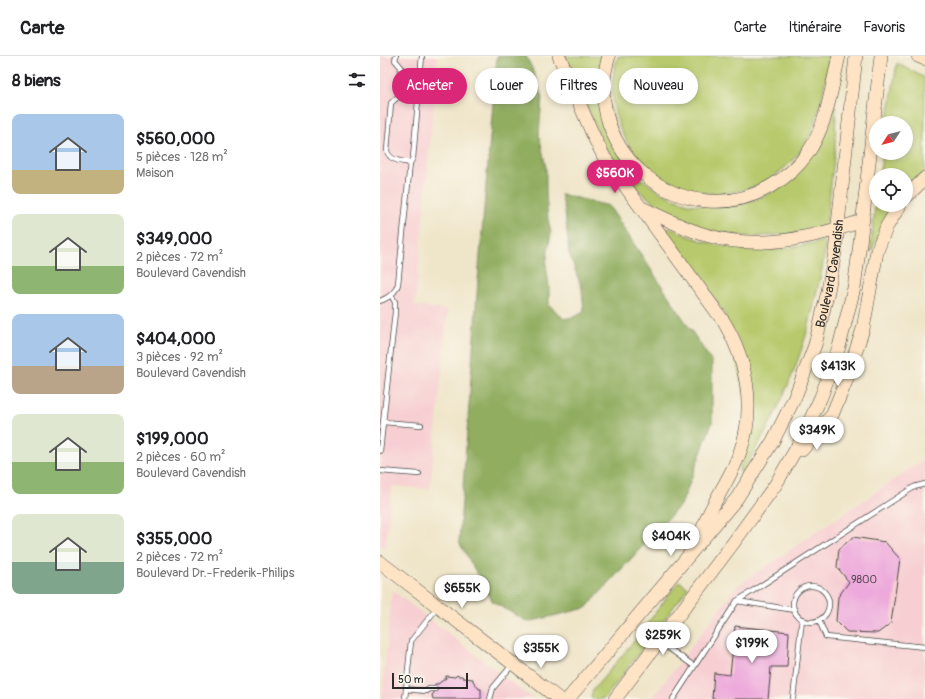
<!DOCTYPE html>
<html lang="fr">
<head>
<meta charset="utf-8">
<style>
  :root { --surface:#fff; --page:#f2f2f2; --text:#202124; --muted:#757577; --line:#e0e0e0; --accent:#db2777 }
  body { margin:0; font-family:Pangolin,sans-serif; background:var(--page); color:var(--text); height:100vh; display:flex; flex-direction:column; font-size:15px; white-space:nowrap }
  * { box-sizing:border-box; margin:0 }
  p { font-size:13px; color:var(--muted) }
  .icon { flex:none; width:22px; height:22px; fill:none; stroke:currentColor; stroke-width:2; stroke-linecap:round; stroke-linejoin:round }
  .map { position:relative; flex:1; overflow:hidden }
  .panel { display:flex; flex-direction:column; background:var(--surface); width:380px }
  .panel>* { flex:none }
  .top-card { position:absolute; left:12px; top:12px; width:380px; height:36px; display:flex; gap:8px }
  .needle { width:26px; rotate:234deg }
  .buttons { position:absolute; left:489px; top:60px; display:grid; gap:8px }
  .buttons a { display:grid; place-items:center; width:44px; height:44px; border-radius:50%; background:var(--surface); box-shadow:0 2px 6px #0003; font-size:20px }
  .scale { position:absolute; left:12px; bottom:10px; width:76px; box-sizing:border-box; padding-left:4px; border:2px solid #2b2b2b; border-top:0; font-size:11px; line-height:14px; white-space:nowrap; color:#2b2b2b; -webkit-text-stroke:3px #fbf7ec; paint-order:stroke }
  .price { position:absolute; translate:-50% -34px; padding:0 9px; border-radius:14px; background:#fff; color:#222; font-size:13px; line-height:26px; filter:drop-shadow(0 1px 2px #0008) }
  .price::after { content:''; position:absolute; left:50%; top:24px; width:12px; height:9px; margin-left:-6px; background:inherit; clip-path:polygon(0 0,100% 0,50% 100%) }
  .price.on { background:var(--accent); color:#fff }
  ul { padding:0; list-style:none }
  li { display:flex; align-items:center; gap:12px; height:100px; padding:0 12px }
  li span { display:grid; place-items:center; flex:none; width:112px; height:80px; border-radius:8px; color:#555 }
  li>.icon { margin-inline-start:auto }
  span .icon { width:48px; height:48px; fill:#fffc; stroke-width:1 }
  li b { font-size:17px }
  h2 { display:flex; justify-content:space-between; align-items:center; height:48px; padding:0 12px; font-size:17px }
  .tag { padding:0 14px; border-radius:18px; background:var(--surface); box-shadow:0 2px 6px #0003; font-size:14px; line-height:36px }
  .tag.on { background:var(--accent); color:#fff }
  header { display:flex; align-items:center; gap:24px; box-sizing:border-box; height:56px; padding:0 20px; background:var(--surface); border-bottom:1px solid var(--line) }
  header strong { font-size:19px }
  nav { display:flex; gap:22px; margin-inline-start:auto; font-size:14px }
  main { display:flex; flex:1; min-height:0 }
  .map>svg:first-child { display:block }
  .built { fill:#f7cfd2 }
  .green { fill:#b7c96c; stroke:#717a4c }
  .forest { fill:#91ad60; stroke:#5e6c46 }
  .building { fill:#eda9db }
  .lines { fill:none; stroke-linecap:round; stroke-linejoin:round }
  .lane-casing { stroke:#484743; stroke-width:6 }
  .secondary-casing { stroke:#484743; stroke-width:14 }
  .lane { stroke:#fff; stroke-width:4.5 }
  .secondary { stroke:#fee4c5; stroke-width:13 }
  .labels { text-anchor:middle; stroke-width:3.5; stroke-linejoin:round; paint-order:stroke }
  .number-label { font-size:11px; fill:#5c4a57 }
  .street-label { font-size:13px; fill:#2b2b2b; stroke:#fbf7ec }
</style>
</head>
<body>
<header>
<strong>Carte</strong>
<nav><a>Carte</a><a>Itinéraire</a><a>Favoris</a></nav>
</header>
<main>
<section class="panel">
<h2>8 biens<svg class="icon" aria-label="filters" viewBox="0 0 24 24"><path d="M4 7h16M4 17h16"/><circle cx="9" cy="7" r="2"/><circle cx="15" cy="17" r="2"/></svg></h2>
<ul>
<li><span style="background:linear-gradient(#a9c7e8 70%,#c2b280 0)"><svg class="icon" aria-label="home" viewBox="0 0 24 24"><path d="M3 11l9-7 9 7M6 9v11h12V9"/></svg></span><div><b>$560,000</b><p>5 pièces · 128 m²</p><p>Maison</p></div></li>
<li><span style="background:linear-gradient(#dfe7d0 65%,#8fb573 0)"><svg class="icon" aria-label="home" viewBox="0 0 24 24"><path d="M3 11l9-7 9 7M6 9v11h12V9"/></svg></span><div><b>$349,000</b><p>2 pièces · 72 m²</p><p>Boulevard Cavendish</p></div></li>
<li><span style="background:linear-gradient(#a9c7e8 65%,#b9a48a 0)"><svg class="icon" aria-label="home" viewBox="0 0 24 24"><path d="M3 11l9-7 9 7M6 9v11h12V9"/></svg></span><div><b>$404,000</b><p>3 pièces · 92 m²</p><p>Boulevard Cavendish</p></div></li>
<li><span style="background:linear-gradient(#dfe7d0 60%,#8fb573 0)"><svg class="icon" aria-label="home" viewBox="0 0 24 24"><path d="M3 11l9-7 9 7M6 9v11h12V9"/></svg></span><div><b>$199,000</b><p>2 pièces · 60 m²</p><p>Boulevard Cavendish</p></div></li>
<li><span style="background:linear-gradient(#dfe7d0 60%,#7fa58c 0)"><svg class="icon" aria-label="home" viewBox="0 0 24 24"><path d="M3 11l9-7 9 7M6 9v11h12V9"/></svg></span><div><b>$355,000</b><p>2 pièces · 72 m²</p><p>Boulevard Dr.-Frederik-Philips</p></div></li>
</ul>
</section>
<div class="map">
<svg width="545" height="643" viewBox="0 0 545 643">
  <rect width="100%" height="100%" fill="#fbf7ec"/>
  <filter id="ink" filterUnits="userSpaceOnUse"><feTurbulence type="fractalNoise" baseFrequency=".025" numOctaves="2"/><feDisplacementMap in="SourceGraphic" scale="8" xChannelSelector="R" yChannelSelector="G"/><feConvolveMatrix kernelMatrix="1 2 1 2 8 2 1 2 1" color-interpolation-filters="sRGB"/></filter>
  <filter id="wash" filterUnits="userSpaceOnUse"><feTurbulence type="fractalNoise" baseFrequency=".012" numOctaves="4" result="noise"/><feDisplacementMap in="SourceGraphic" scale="16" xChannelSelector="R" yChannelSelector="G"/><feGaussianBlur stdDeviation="0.9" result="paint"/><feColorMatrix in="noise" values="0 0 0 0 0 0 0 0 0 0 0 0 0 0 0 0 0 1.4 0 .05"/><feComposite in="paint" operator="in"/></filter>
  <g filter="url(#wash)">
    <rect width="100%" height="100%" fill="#efe5c9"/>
    <g class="built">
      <path d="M0 0H58L35 250 68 254 50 433 12 430 5 493 0 489Z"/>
      <path d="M545 403V643H272L357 530Z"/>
      <path d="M12 534 153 643H2Z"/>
    </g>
    <g class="green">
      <path d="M185 0H224L220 16 247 109 260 122 281 137 308 148 337 151 356 149 377 143 395 135 453 50 456 51 455 93 446 171 411 178 369 181 330 175 300 163 282 153 262 137 246 121 224 90Z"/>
      <path d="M238 0H449C444 32 440 68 420 95 409 111 392 123 375 130 293 162 210 84 238 0Z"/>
      <path d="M517 7 545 22V115L526 133V119H499L503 97H526V67H507Z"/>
      <path d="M496 143V149H513L491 196 490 195Z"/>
      <path d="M289 172C319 186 350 194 383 194 403 194 424 189 444 185L445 186C445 202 441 219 437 234 424 301 398 359 362 416L359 415 372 369 344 256 285 174Z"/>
      <path d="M299 525 308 532 225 642 224 643H212L211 640 213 634 255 584Z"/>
    </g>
    <path class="forest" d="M117 0H146L153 14 162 41 159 78 166 112V138L168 163 171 177 166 208 169 230V249L184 263 196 260 204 256 202 233 189 197 185 156 181 138 229 150 332 306V367L302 447 206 552 148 566 113 546 79 486 99 211Z"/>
    <g id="blocks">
      <g class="building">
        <path d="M473 481 505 486 520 503 511 567 498 577 467 576 456 565 458 541 469 526 457 511 459 493Z"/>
        <path d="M355 570 409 576 407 611H391L388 643H332L334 617 350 619Z"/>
        <path d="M77 619 78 620H82L83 622 93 623V625L99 633H101V643H53L52 639 54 637 55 628H58L66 622V620L75 621Z"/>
      </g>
    </g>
  </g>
  <g filter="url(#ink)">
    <use href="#blocks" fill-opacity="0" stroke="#484743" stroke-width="1"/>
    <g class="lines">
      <g class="lane-casing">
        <g id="lane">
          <path d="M16 0 15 4 21 11 19 40 11 47 7 95C10 105 21 105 30 107"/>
          <path d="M0 245C8 242 16 236 18 228L30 107 33 102 42 0"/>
          <path d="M3 366 41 369"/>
          <path d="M0 395 15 256V246L11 239"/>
          <path d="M0 415 39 418"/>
          <circle cx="431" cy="548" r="18"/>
          <path d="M357 545 415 554"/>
          <path d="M439 564 446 581 545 591"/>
          <path d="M280 586 314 610"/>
          <path d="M26 633 46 635 49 633H55"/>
          <path d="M25 643 31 585 57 552"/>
          <path d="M110 643 113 632 133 608"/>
          <path d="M293 643 357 545 534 431 545 428"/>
          <path d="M413 643 422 563"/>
        </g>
      </g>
      <g class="secondary-casing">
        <g id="secondary">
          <path d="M179 0 213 79 224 101 344 266C367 304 376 353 360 396 354 414 343 430 334 448 328 458 324 470 319 481"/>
          <path d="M229 0C198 96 305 181 391 130 405 122 418 111 427 98 447 70 451 33 459 0"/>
          <path d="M538 0 545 3"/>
          <path d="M526 141 545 122"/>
          <path d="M264 153C284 162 305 173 326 179 378 195 432 182 482 165"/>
          <path d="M422 394 452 359 466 325 483 273 497 195 507 170 520 149"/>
          <path d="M0 506 179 643"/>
          <path id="s1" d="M188 643 357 442 393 385 415 341 435 289 448 235 455 196 476 0"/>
          <path d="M235 643 354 486 396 428 420 386 441 341 459 291 474 232 480 187 501 0"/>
        </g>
      </g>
      <use href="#lane" class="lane"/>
      <use href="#secondary" class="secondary"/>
    </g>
  </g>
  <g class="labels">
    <g class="number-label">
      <text x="484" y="527">9800</text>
    </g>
    <g class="street-label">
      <text dy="5" stroke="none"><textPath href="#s1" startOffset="508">Boulevard Cavendish</textPath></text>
    </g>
  </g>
</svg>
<div class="buttons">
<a><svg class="needle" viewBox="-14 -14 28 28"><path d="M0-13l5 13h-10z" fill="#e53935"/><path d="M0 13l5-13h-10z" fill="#757577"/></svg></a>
<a><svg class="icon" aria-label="locate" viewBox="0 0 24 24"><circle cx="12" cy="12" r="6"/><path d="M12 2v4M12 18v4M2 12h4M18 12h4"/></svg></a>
</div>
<div class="scale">50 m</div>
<b class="price on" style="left:235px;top:138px">$560K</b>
<b class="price" style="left:458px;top:331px">$413K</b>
<b class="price" style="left:437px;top:395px">$349K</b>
<b class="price" style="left:291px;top:501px">$404K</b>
<b class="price" style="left:82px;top:553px">$655K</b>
<b class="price" style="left:283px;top:600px">$259K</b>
<b class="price" style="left:372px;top:608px">$199K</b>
<b class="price" style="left:161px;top:613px">$355K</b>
<div class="top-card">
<a class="tag on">Acheter</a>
<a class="tag">Louer</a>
<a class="tag">Filtres</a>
<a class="tag">Nouveau</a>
</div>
</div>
</main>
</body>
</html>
